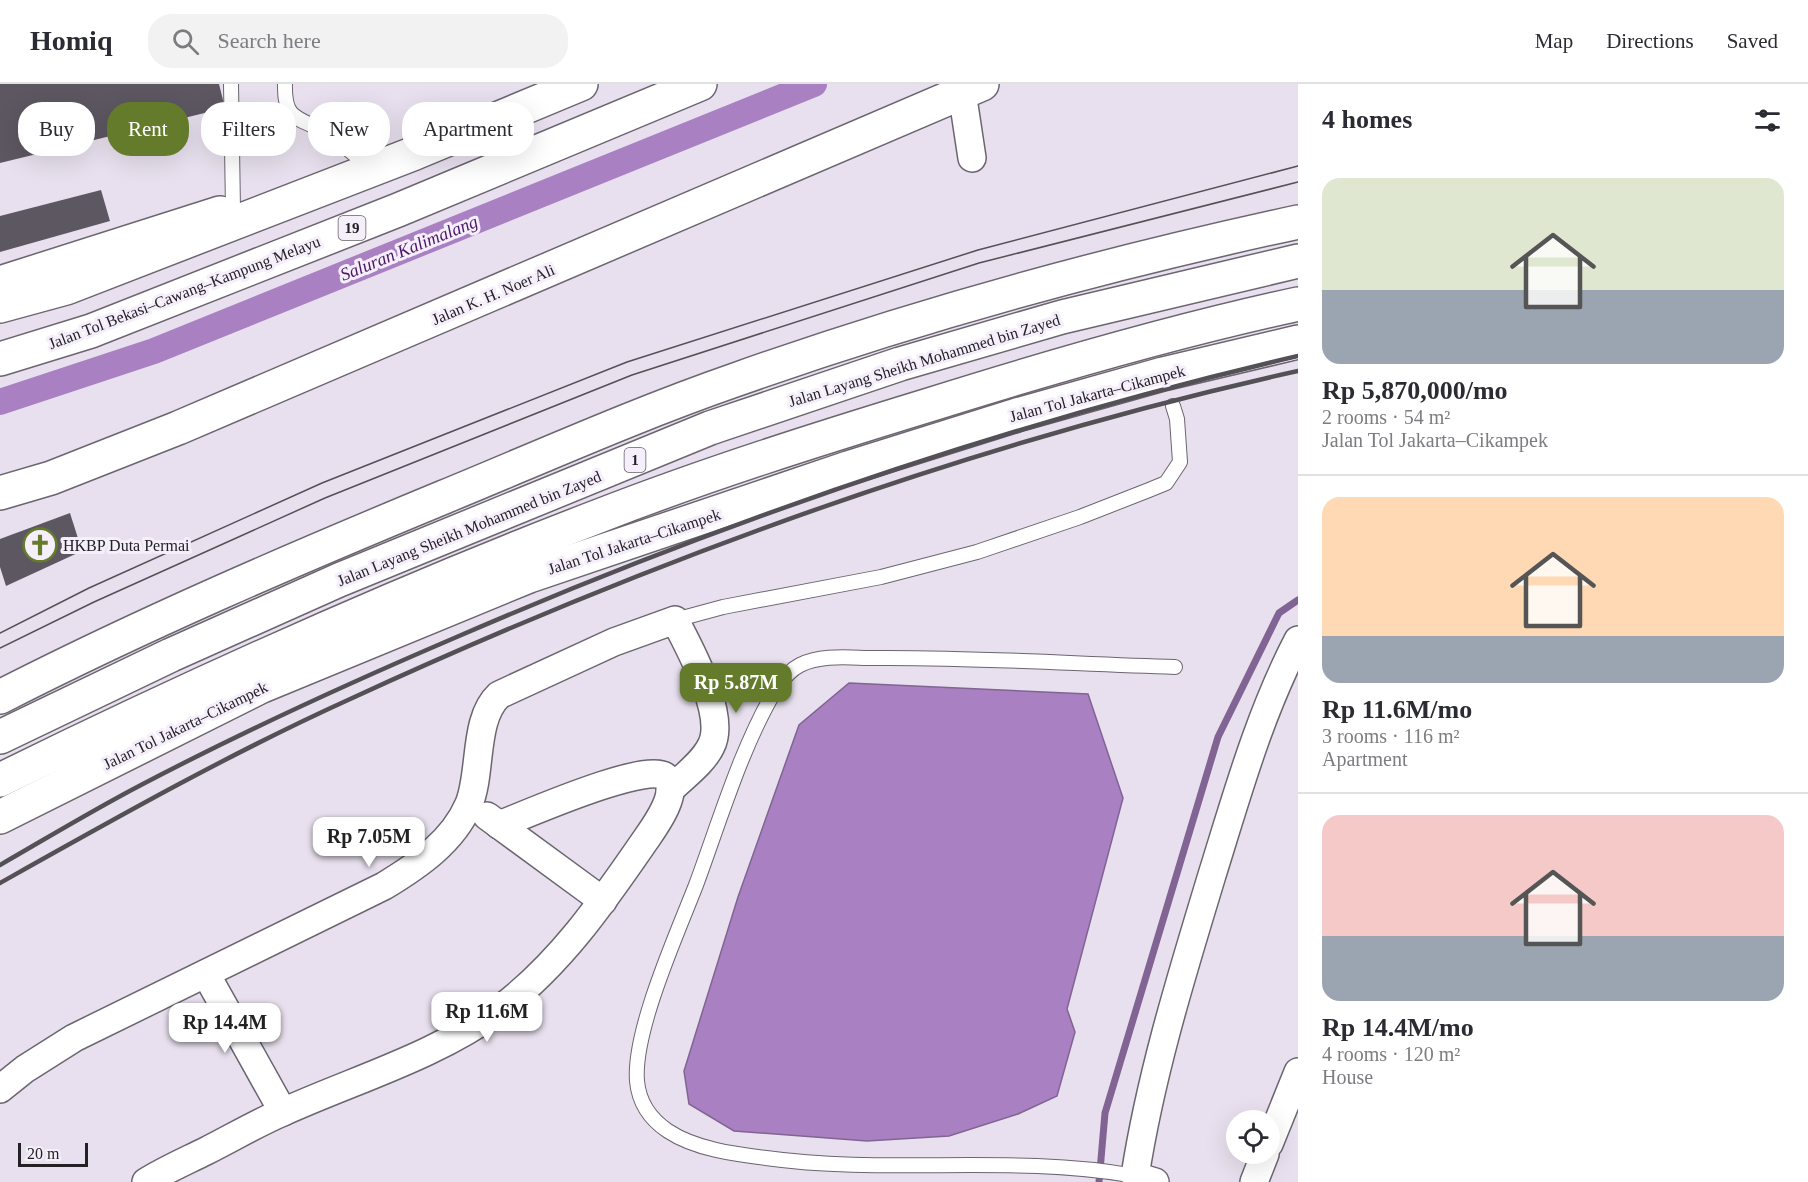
<!DOCTYPE html>
<html lang="en">
<head>
<meta charset="utf-8">
<style>
  :root { --surface:#fff; --page:#f2f2f3; --text:#2b2b33; --muted:#7c7c81; --line:#e1e1e2; --accent:#657b2c }
  body { margin:0; font-family:Georgia,serif; background:var(--page); color:var(--text); height:100vh; display:flex; flex-direction:column; font-size:22px; white-space:nowrap }
  * { box-sizing:border-box; margin:0 }
  p { font-size:20px; color:var(--muted) }
  .icon { flex:none; width:33px; height:33px; fill:none; stroke:currentColor; stroke-width:2; stroke-linecap:round; stroke-linejoin:round }
  .map { position:relative; flex:1; overflow:hidden }
  .details { display:flex; flex-direction:column; background:var(--surface); width:510px }
  .details>* { flex:none }
  .top-card { position:absolute; left:18px; top:18px; width:570px; height:54px; display:flex; gap:12px }
  .tools { position:absolute; left:1226px; top:1026px; display:grid; gap:12px }
  .tools a { display:grid; place-items:center; width:54px; height:54px; border-radius:50%; background:var(--surface); box-shadow:0 6px 24px #0002; font-size:30px }
  .scale { position:absolute; left:18px; bottom:15px; width:70px; box-sizing:border-box; padding-left:6px; border:3px solid #232125; border-top:0; font-size:16px; line-height:21px; white-space:nowrap; color:#232125; -webkit-text-stroke:4px #f5eefb; paint-order:stroke }
  .price { position:absolute; translate:-50% -51px; padding:0 14px; border-radius:12px; background:#fff; color:#222; font-size:20px; line-height:39px; filter:drop-shadow(0 2px 3px #0008) }
  .price::after { content:''; position:absolute; left:50%; top:36px; width:18px; height:14px; margin-left:-9px; background:inherit; clip-path:polygon(0 0,100% 0,50% 100%) }
  .price.selected { background:var(--accent); color:#fff }
  ul { padding:0; list-style:none }
  li { display:grid; align-content:center; gap:12px; height:318px; padding:0 24px }
  li+li { border-top:2px solid var(--line) }
  li span { display:grid; place-items:center; height:186px; border-radius:18px; color:#555 }
  li>.icon { margin-inline-start:auto }
  span .icon { width:108px; height:108px; fill:#fffc; stroke-width:1 }
  li b { font-size:26px }
  h2 { display:flex; justify-content:space-between; align-items:center; height:72px; padding:0 24px; font-size:26px }
  .chip { padding:0 21px; border-radius:24px; background:var(--surface); box-shadow:0 6px 24px #0002; font-size:21px; line-height:54px }
  .chip.selected { background:var(--accent); color:#fff }
  header { display:flex; align-items:center; gap:36px; box-sizing:border-box; height:84px; padding:0 30px; background:var(--surface); border-bottom:2px solid var(--line) }
  header strong { font-size:28px }
  nav { display:flex; gap:33px; margin-inline-start:auto; font-size:21px }
  .search { width:420px; height:54px; background:var(--page); display:flex; align-items:center; gap:15px; box-sizing:border-box; padding:0 21px; border-radius:24px; color:var(--muted); font-size:22px }
  main { display:flex; flex:1; min-height:0 }
  .map>svg:first-child { display:block }
  .water { fill:#a980c2; stroke:#816493; stroke-width:1.5 }
  .lines { fill:none; stroke-linecap:round; stroke-linejoin:round }
  .stream { stroke:#816493; stroke-width:7 }
  .canal { stroke:#a980c2; stroke-width:26 }
  .building { fill:#5d5762 }
  .service-casing { stroke:#6c6570; stroke-width:16 }
  .minor-casing { stroke:#6c6570; stroke-width:30 }
  .primary-casing { stroke:#6c6570; stroke-width:36 }
  .motorway-casing { stroke:#6c6570; stroke-width:36 }
  .service { stroke:#fff; stroke-width:14 }
  .minor { stroke:#fff; stroke-width:27 }
  .primary { stroke:#fff; stroke-width:33 }
  .motorway { stroke:#fff; stroke-width:33 }
  .tram { stroke:#535056; stroke-width:1.5 }
  .rail { stroke:#535056; stroke-width:4.5 }
  .labels { text-anchor:middle; stroke-width:6; stroke-linejoin:round; paint-order:stroke }
  .shield { fill:#f5eefb; stroke:#625e65; stroke-width:1.5 }
  .shield-label { font-size:15px; font-weight:bold; fill:#232125 }
  .street-label { font-size:16px; fill:#232125; stroke:#f5eefb }
  .poi-label { font-size:16px; fill:#232125; stroke:#f5eefb; text-anchor:start }
  .water-label { font-size:18px; font-style:italic; fill:#4b1666; stroke:#f5eefb }
</style>
</head>
<body>
<header>
<strong>Homiq</strong>
<div class="search"><svg class="icon" aria-label="search" viewBox="0 0 24 24"><circle cx="10" cy="10" r="6"/><path d="M15 15l6 6"/></svg>Search here</div>
<nav><a>Map</a><a>Directions</a><a>Saved</a></nav>
</header>
<main>
<div class="map">
<svg width="1298" height="1098" viewBox="0 0 1298 1098">
  <rect width="100%" height="100%" fill="#e8e0ee"/>
  <path class="water" d="M849 599 1088 610 1123 714 1067 925 1075 948 1057 1012 1018 1030 949 1052 867 1057 734 1047 689 1020 684 987 738 813 799 641Z"/>
  <g class="lines">
    <path class="stream" d="M1099 1098 1105 1029 1218 653 1279 529 1298 516"/>
    <path class="canal" d="M0 318 154 267 814 0"/>
  </g>
  <g class="building">
    <path d="M0 0H219L225 24 0 79Z"/>
    <path d="M101 106 110 137 0 168V132Z"/>
    <path d="M70 429 82 467 6 502 0 483V455Z"/>
  </g>
  <g class="lines">
    <g class="service-casing">
      <g id="service">
        <path d="M231 0 233 125"/>
        <path d="M285 0C284 34 295 33 322 46 335 53 348 66 360 75"/>
        <path d="M675 536 723 523 881 493 977 468 1080 433 1149 406 1166 399 1180 378 1177 335 1173 322"/>
        <path d="M1135 1092C1013 1070 888 1091 766 1074 734 1070 695 1065 668 1047 650 1035 639 1019 637 997 633 947 677 850 696 801 719 739 742 661 776 605 782 596 790 586 800 581 822 570 851 574 874 574 974 573 1075 580 1175 583"/>
      </g>
    </g>
    <g class="minor-casing">
      <g id="minor">
        <path d="M962 8 972 74"/>
        <path d="M487 732 603 817"/>
        <path d="M206 890 283 1028"/>
        <path d="M0 1005 25 985 74 954 384 802C417 782 453 758 469 720 482 688 473 635 499 611L614 558 675 536C690 565 727 632 711 662 703 679 683 693 670 706"/>
        <path d="M1269 1060 1298 988"/>
        <path d="M146 1098C165 1086 186 1077 206 1067 232 1054 257 1039 283 1028 356 995 434 973 500 925 560 880 602 819 644 758 653 745 681 708 666 693 649 676 523 732 499 741"/>
        <path d="M1155 1098 1135 1092C1151 989 1182 890 1212 791 1237 711 1259 631 1298 556"/>
        <path d="M1254 1098 1265 1070"/>
      </g>
    </g>
    <g class="primary-casing">
      <g id="primary">
        <path d="M0 199 220 129"/>
        <path d="M0 409 51 394 178 344 982 0"/>
      </g>
    </g>
    <g class="motorway-casing">
      <g id="motorway">
        <path d="M0 222 66 204 415 69 581 0"/>
        <path d="M0 275 91 247 398 126 700 0"/>
        <path d="M0 613C145 539 294 475 444 413 541 373 637 330 735 296 918 231 1108 179 1298 138"/>
        <path d="M0 653 171 571 339 496 710 344 900 280 1062 233 1298 177"/>
        <path d="M0 696C196 600 395 510 599 432 707 390 818 355 929 321 1050 283 1173 247 1298 220"/>
        <path d="M0 733 262 602 529 492 848 384 1017 331 1163 290 1298 258"/>
      </g>
    </g>
    <use href="#service" class="service"/>
    <use href="#minor" class="minor"/>
    <use href="#primary" class="primary"/>
    <use href="#motorway" class="motorway"/>
    <g class="tram">
      <path d="M0 549 89 504 322 399 627 278 978 166 1298 82"/>
      <path d="M0 564 94 518 325 414 632 291 979 179 1298 98"/>
    </g>
    <g class="rail">
      <path d="M0 781C47 754 93 726 141 701 242 648 347 600 452 555 729 435 1005 340 1298 272"/>
      <path d="M0 799C114 735 229 670 348 616 652 476 971 359 1298 287"/>
    </g>
  </g>
  <defs>
    <g id="church-ring" transform="scale(1.725)"><circle r="9.5" fill="#f5eefb" stroke="#657b2c" stroke-width="1.5"/><path d="M-1.2-6h2.4v3.5h3.3v2.4h-3.3V6h-2.4V-.1h-3.3v-2.4h3.3Z" fill="#657b2c"/></g>
  </defs>
  <g fill-rule="evenodd">
    <use href="#church-ring" x="40" y="461"/>
  </g>
  <g class="labels">
    <g class="shield">
      <rect x="338.5" y="132" width="27" height="24" rx="4.5"/>
      <rect x="624.5" y="364" width="21" height="24" rx="4.5"/>
    </g>
    <g class="shield-label">
      <text x="352" y="149">19</text>
      <text x="635" y="381">1</text>
    </g>
    <g class="street-label">
      <text transform="translate(184 208) rotate(-21)" y="6">Jalan Tol Bekasi–Cawang–Kampung Melayu</text>
      <text transform="translate(493 210) rotate(-23)" y="6">Jalan K. H. Noer Ali</text>
      <text transform="translate(924 276) rotate(-17)" y="6">Jalan Layang Sheikh Mohammed bin Zayed</text>
      <text transform="translate(1097 309) rotate(-15)" y="6">Jalan Tol Jakarta–Cikampek</text>
      <text transform="translate(469 444) rotate(-22)" y="6">Jalan Layang Sheikh Mohammed bin Zayed</text>
      <text transform="translate(634 457) rotate(-18)" y="6">Jalan Tol Jakarta–Cikampek</text>
      <text transform="translate(185 641) rotate(-26)" y="6">Jalan Tol Jakarta–Cikampek</text>
    </g>
    <g class="poi-label">
      <text x="63" y="467">HKBP Duta Permai</text>
    </g>
    <g class="water-label">
      <text transform="translate(409 164) rotate(-22)" y="6">Saluran Kalimalang</text>
    </g>
  </g>
</svg>
<div class="tools">
<a><svg class="icon" aria-label="locate" viewBox="0 0 24 24"><circle cx="12" cy="12" r="6"/><path d="M12 2v4M12 18v4M2 12h4M18 12h4"/></svg></a>
</div>
<div class="scale">20 m</div>
<b class="price selected" style="left:736px;top:630px">Rp 5.87M</b>
<b class="price" style="left:369px;top:784px">Rp 7.05M</b>
<b class="price" style="left:487px;top:959px">Rp 11.6M</b>
<b class="price" style="left:225px;top:970px">Rp 14.4M</b>
<div class="top-card">
<a class="chip">Buy</a>
<a class="chip selected">Rent</a>
<a class="chip">Filters</a>
<a class="chip">New</a>
<a class="chip">Apartment</a>
</div>
</div>
<section class="details">
<h2>4 homes<svg class="icon" aria-label="filters" viewBox="0 0 24 24"><path d="M4 7h16M4 17h16"/><circle cx="9" cy="7" r="2"/><circle cx="15" cy="17" r="2"/></svg></h2>
<ul>
<li><span style="background:linear-gradient(#dfe7d0 60%,#9aa5b1 0)"><svg class="icon" aria-label="home" viewBox="0 0 24 24"><path d="M3 11l9-7 9 7M6 9v11h12V9"/></svg></span><div><b>Rp 5,870,000/mo</b><p>2 rooms · 54 m²</p><p>Jalan Tol Jakarta–Cikampek</p></div></li>
<li><span style="background:linear-gradient(#ffd9b3 75%,#9aa5b1 0)"><svg class="icon" aria-label="home" viewBox="0 0 24 24"><path d="M3 11l9-7 9 7M6 9v11h12V9"/></svg></span><div><b>Rp 11.6M/mo</b><p>3 rooms · 116 m²</p><p>Apartment</p></div></li>
<li><span style="background:linear-gradient(#f6c9c9 65%,#9aa5b1 0)"><svg class="icon" aria-label="home" viewBox="0 0 24 24"><path d="M3 11l9-7 9 7M6 9v11h12V9"/></svg></span><div><b>Rp 14.4M/mo</b><p>4 rooms · 120 m²</p><p>House</p></div></li>
</ul>
</section>
</main>
</body>
</html>
